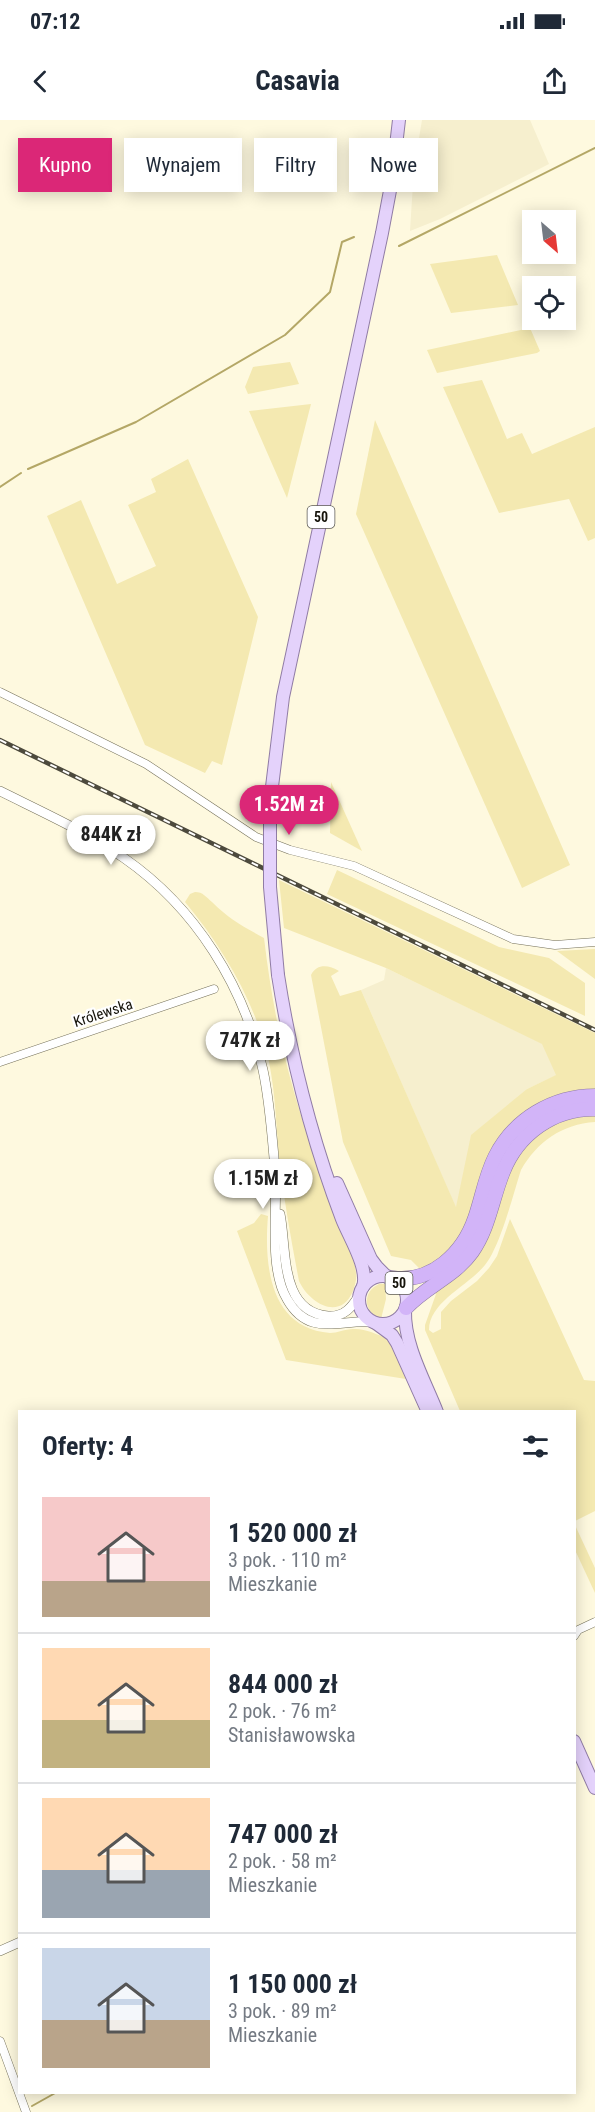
<!DOCTYPE html>
<html lang="pl">
<head>
<meta charset="utf-8">
<style>
  :root { --surface:#fff; --page:#f6f6f7; --text:#1f2937; --muted:#747a83; --line:#e0e1e3; --accent:#db2777 }
  body { margin:0; font-family:"Roboto Condensed",sans-serif; background:var(--page); color:var(--text); height:100vh; display:flex; flex-direction:column; font-size:22px; white-space:nowrap }
  * { box-sizing:border-box; margin:0 }
  p { font-size:20px; color:var(--muted) }
  .icon { flex:none; width:33px; height:33px; fill:none; stroke:currentColor; stroke-width:2; stroke-linecap:round; stroke-linejoin:round }
  .map { position:relative; flex:1; overflow:hidden }
  .panel { position:absolute; left:18px; top:1290px; width:558px; height:684px; display:flex; flex-direction:column; background:var(--surface); border-radius:0px; box-shadow:0 3px 15px #0003 }
  .panel>* { flex:none }
  .hud { position:absolute; left:18px; top:18px; width:560px; height:54px; display:flex; gap:12px }
  .needle { width:39px; rotate:152deg }
  .fabs { position:absolute; left:522px; top:90px; display:grid; gap:12px }
  .fabs a { display:grid; place-items:center; width:54px; height:54px; border-radius:0px; background:var(--surface); box-shadow:0 3px 15px #0003; font-size:30px }
  .price { position:absolute; translate:-50% -51px; padding:0 14px; border-radius:21px; background:#fff; color:#222; font-size:20px; line-height:39px; filter:drop-shadow(0 2px 3px #0008) }
  .price::after { content:''; position:absolute; left:50%; top:36px; width:18px; height:14px; margin-left:-9px; background:inherit; clip-path:polygon(0 0,100% 0,50% 100%) }
  .price.on { background:var(--accent); color:#fff }
  ul { padding:0; list-style:none }
  li { display:flex; align-items:center; gap:18px; height:150px; padding:0 24px }
  li+li { border-top:2px solid var(--line) }
  li span { display:grid; place-items:center; flex:none; width:168px; height:120px; border-radius:0px; color:#555 }
  li>.icon { margin-inline-start:auto }
  span .icon { width:72px; height:72px; fill:#fffc; stroke-width:1 }
  li b { font-size:26px }
  h2 { display:flex; justify-content:space-between; align-items:center; height:72px; padding:0 24px; font-size:26px }
  .pill { padding:0 21px; border-radius:0px; background:var(--surface); box-shadow:0 3px 15px #0003; font-size:21px; line-height:54px }
  .pill.on { background:var(--accent); color:#fff }
  .status { display:flex; justify-content:space-between; align-items:center; height:42px; padding:0 30px; background:var(--surface); direction:ltr }
  .status svg { height:16px; fill:currentColor }
  header { display:flex; justify-content:space-between; align-items:center; height:78px; padding:0 24px; background:var(--surface); font-size:27px; font-weight:700 }
  .map>svg:first-child { display:block }
  .built { fill:#f6efce }
  .green { fill:#f4e9b1 }
  .lines { fill:none; stroke-linecap:round; stroke-linejoin:round }
  .stream { stroke:#b4a766; stroke-width:2 }
  .minor-casing { stroke:#747059; stroke-width:9 }
  .tertiary-casing { stroke:#747059; stroke-width:10 }
  .primary-casing { stroke:#907ca5; stroke-width:14 }
  .motorway-casing { stroke:#907ca5; stroke-width:15 }
  .minor { stroke:#fff; stroke-width:8 }
  .tertiary { stroke:#fff; stroke-width:9 }
  .primary { stroke:#e4d2fb; stroke-width:12 }
  .motorway { stroke:#d2b4f8; stroke-width:14 }
  .rail-casing { stroke:#4d4a3d; stroke-width:4.5 }
  .rail { stroke:#fff; stroke-width:2; stroke-dasharray:7; stroke-linecap:butt }
  .primary-bridge-casing { stroke:#907ca5; stroke-width:14; stroke-linecap:butt }
  .primary-bridge { stroke:#e4d2fb; stroke-width:12 }
  .labels { text-anchor:middle; stroke-width:4.5; stroke-linejoin:round; paint-order:stroke }
  .shield { fill:#fff; stroke:#5c5a54; stroke-width:1.5 }
  .shield-label { font-size:14px; font-weight:bold; fill:#16140b }
  .street-label { font-size:15px; fill:#16140b; stroke:#fff }
</style>
</head>
<body>
<div class="status"><b>07:12</b><svg viewBox="0 0 49 12"><path d="M0 12V9h3v3zM5 12V6h3v6zM10 12V3h3v9zM15 12V0h3v12zM26 1h20v11H26zM47 4h2v5h-2z"/></svg></div>
<header><svg class="icon" aria-label="back" viewBox="0 0 24 24"><path d="M15 5l-7 7 7 7"/></svg>Casavia<svg class="icon" aria-label="share" viewBox="0 0 24 24"><path d="M12 15V3M7 8l5-5 5 5M5 13v7h14v-7"/></svg></header>
<div class="map">
<svg width="595" height="1992" viewBox="0 0 595 1992">
  <rect width="100%" height="100%" fill="#fef9df"/>
  <g class="built">
    <path d="M422 0H530L549 44 440 99 410 111 414 48Z"/>
    <path d="M386 848 543 924 557 955 527 969 456 1088 361 870 384 860Z"/>
  </g>
  <g class="green">
    <path d="M497 135 518 185 451 193 430 144Z"/>
    <path d="M530 208 540 231 537 233 437 253 427 230Z"/>
    <path d="M290 242 299 264 248 274 245 267 253 247Z"/>
    <path d="M482 260 507 319 522 313 532 334 595 307V418L588 421 569 379 499 393 443 267Z"/>
    <path d="M311 284 287 378 249 291Z"/>
    <path d="M375 300 570 745 522 768 356 394Z"/>
    <path d="M188 339 258 497 222 645 212 641 205 653 145 625 47 396 81 380 117 464 156 446 128 385 156 372 151 359Z"/>
    <path d="M331 662 362 731 330 713Z"/>
    <path d="M337 750 499 827 549 838 585 863V896L327 774Z"/>
    <path d="M279 760 595 913V971L554 977 542 982 520 997 466 1108 443 1138 421 1150 411 1140 391 1136 343 1022 311 855C317 843 329 845 339 851L331 856 340 876 361 870 456 1087 471 1015 527 969 556 955 542 924 386 848 284 808Z"/>
    <path d="M195 772C203 772 206 777 212 782 229 799 242 806 264 818 272 886 286 954 309 1019 318 1046 326 1075 337 1102 343 1118 355 1136 356 1153 357 1159 355 1165 353 1171 340 1202 309 1183 299 1161 291 1120 284 1079 279 1039 276 1001 275 961 265 925 249 872 220 824 185 782L190 774Z"/>
    <path d="M595 829V859L557 831Z"/>
    <path d="M595 993V1002C562 1004 537 1022 521 1050 513 1075 500 1127 485 1145 468 1166 429 1182 429 1210L433 1213 441 1209V1192L451 1181 477 1161 489 1148 497 1136 510 1099 584 1260 595 1261V1391L575 1401 574 1292 460 1291 425 1210V1205L436 1174 434 1171 516 1034 553 1003Z"/>
    <path d="M261 1094 268 1096C264 1144 269 1208 330 1213 337 1213 345 1209 353 1209 364 1208 377 1214 388 1219L406 1259 286 1240 237 1111 254 1103Z"/>
    <path d="M379 1164H385L386 1179 381 1199C363 1192 362 1172 379 1164Z"/>
    <path d="M574 1403 595 1448V1473L575 1430Z"/>
  </g>
  <g class="lines">
    <g class="stream">
      <path d="M399 126 595 28"/>
      <path d="M28 349 136 302 285 215 330 172 342 122 354 117"/>
      <path d="M0 367 21 353"/>
      <path d="M32 1986 57 1972"/>
    </g>
    <g class="minor-casing">
      <g id="minor">
        <path d="M0 572 146 644 256 717 290 730 354 746 513 819 555 825 595 822"/>
        <path d="M0 942 214 869"/>
        <path d="M574 1516 578 1510 595 1502"/>
        <path d="M0 1921 26 1992"/>
      </g>
    </g>
    <g class="tertiary-casing">
      <g id="tertiary">
        <path d="M0 671C42 692 85 711 124 738 196 788 244 866 263 950 270 983 272 1016 275 1049 278 1086 268 1148 287 1179 309 1218 339 1199 372 1202"/>
        <path d="M280 1094C287 1128 279 1192 328 1196 345 1197 352 1187 360 1174"/>
        <path d="M0 1831 20 1822"/>
      </g>
    </g>
    <g class="primary-casing">
      <g id="primary">
        <path d="M270 683 283 577 382 113 392 60 399 0"/>
        <path d="M278 855C291 938 312 1020 342 1099 349 1117 369 1148 363 1167"/>
        <path d="M337 1063 371 1139 377 1147 387 1157"/>
        <circle cx="383" cy="1180" r="24"/>
        <path d="M405 1190C404 1225 424 1259 437 1292"/>
        <path d="M377 1204 392 1215 397 1223 428 1292"/>
        <path d="M574 1621 595 1668"/>
      </g>
    </g>
    <g class="motorway-casing">
      <g id="motorway">
        <path d="M393 1158C432 1163 463 1133 475 1098 482 1078 485 1057 495 1037 514 999 553 976 595 976"/>
        <path d="M406 1188C426 1166 454 1157 472 1132 489 1108 492 1079 503 1052 518 1014 554 988 595 989"/>
      </g>
    </g>
    <use href="#minor" class="minor"/>
    <use href="#tertiary" class="tertiary"/>
    <use href="#primary" class="primary"/>
    <use href="#motorway" class="motorway"/>
    <g class="rail-casing">
      <path id="rail" d="M0 620 595 910"/>
    </g>
    <use href="#rail" class="rail"/>
    <g class="primary-bridge-casing">
      <path id="primary-bridge" d="M270 683V767L278 855"/>
    </g>
    <use href="#primary-bridge" class="primary-bridge"/>
  </g>
  <g class="labels">
    <g class="shield">
      <rect x="307.5" y="386" width="27" height="22" rx="4.5"/>
      <rect x="385.5" y="1152" width="27" height="22" rx="4.5"/>
    </g>
    <g class="shield-label">
      <text x="321" y="402">50</text>
      <text x="399" y="1168">50</text>
    </g>
    <g class="street-label">
      <text transform="translate(103 893) rotate(-18)" y="5">Królewska</text>
    </g>
  </g>
</svg>
<div class="fabs">
<a><svg class="needle" viewBox="-14 -14 28 28"><path d="M0-13l5 13h-10z" fill="#e53935"/><path d="M0 13l5-13h-10z" fill="#747a83"/></svg></a>
<a><svg class="icon" aria-label="locate" viewBox="0 0 24 24"><circle cx="12" cy="12" r="6"/><path d="M12 2v4M12 18v4M2 12h4M18 12h4"/></svg></a>
</div>
<b class="price on" style="left:289px;top:716px">1.52M zł</b>
<b class="price" style="left:111px;top:746px">844K zł</b>
<b class="price" style="left:250px;top:952px">747K zł</b>
<b class="price" style="left:263px;top:1090px">1.15M zł</b>
<div class="hud">
<a class="pill on">Kupno</a>
<a class="pill">Wynajem</a>
<a class="pill">Filtry</a>
<a class="pill">Nowe</a>
</div>
<section class="panel">
<h2>Oferty: 4<svg class="icon" aria-label="filters" viewBox="0 0 24 24"><path d="M4 7h16M4 17h16"/><circle cx="9" cy="7" r="2"/><circle cx="15" cy="17" r="2"/></svg></h2>
<ul>
<li><span style="background:linear-gradient(#f6c9c9 70%,#b9a48a 0)"><svg class="icon" aria-label="home" viewBox="0 0 24 24"><path d="M3 11l9-7 9 7M6 9v11h12V9"/></svg></span><div><b>1 520 000 zł</b><p>3 pok. · 110 m²</p><p>Mieszkanie</p></div></li>
<li><span style="background:linear-gradient(#ffd9b3 60%,#c2b280 0)"><svg class="icon" aria-label="home" viewBox="0 0 24 24"><path d="M3 11l9-7 9 7M6 9v11h12V9"/></svg></span><div><b>844 000 zł</b><p>2 pok. · 76 m²</p><p>Stanisławowska</p></div></li>
<li><span style="background:linear-gradient(#ffd9b3 60%,#9aa5b1 0)"><svg class="icon" aria-label="home" viewBox="0 0 24 24"><path d="M3 11l9-7 9 7M6 9v11h12V9"/></svg></span><div><b>747 000 zł</b><p>2 pok. · 58 m²</p><p>Mieszkanie</p></div></li>
<li><span style="background:linear-gradient(#c9d6e8 60%,#b9a48a 0)"><svg class="icon" aria-label="home" viewBox="0 0 24 24"><path d="M3 11l9-7 9 7M6 9v11h12V9"/></svg></span><div><b>1 150 000 zł</b><p>3 pok. · 89 m²</p><p>Mieszkanie</p></div></li>
</ul>
</section>
</div>
</body>
</html>
